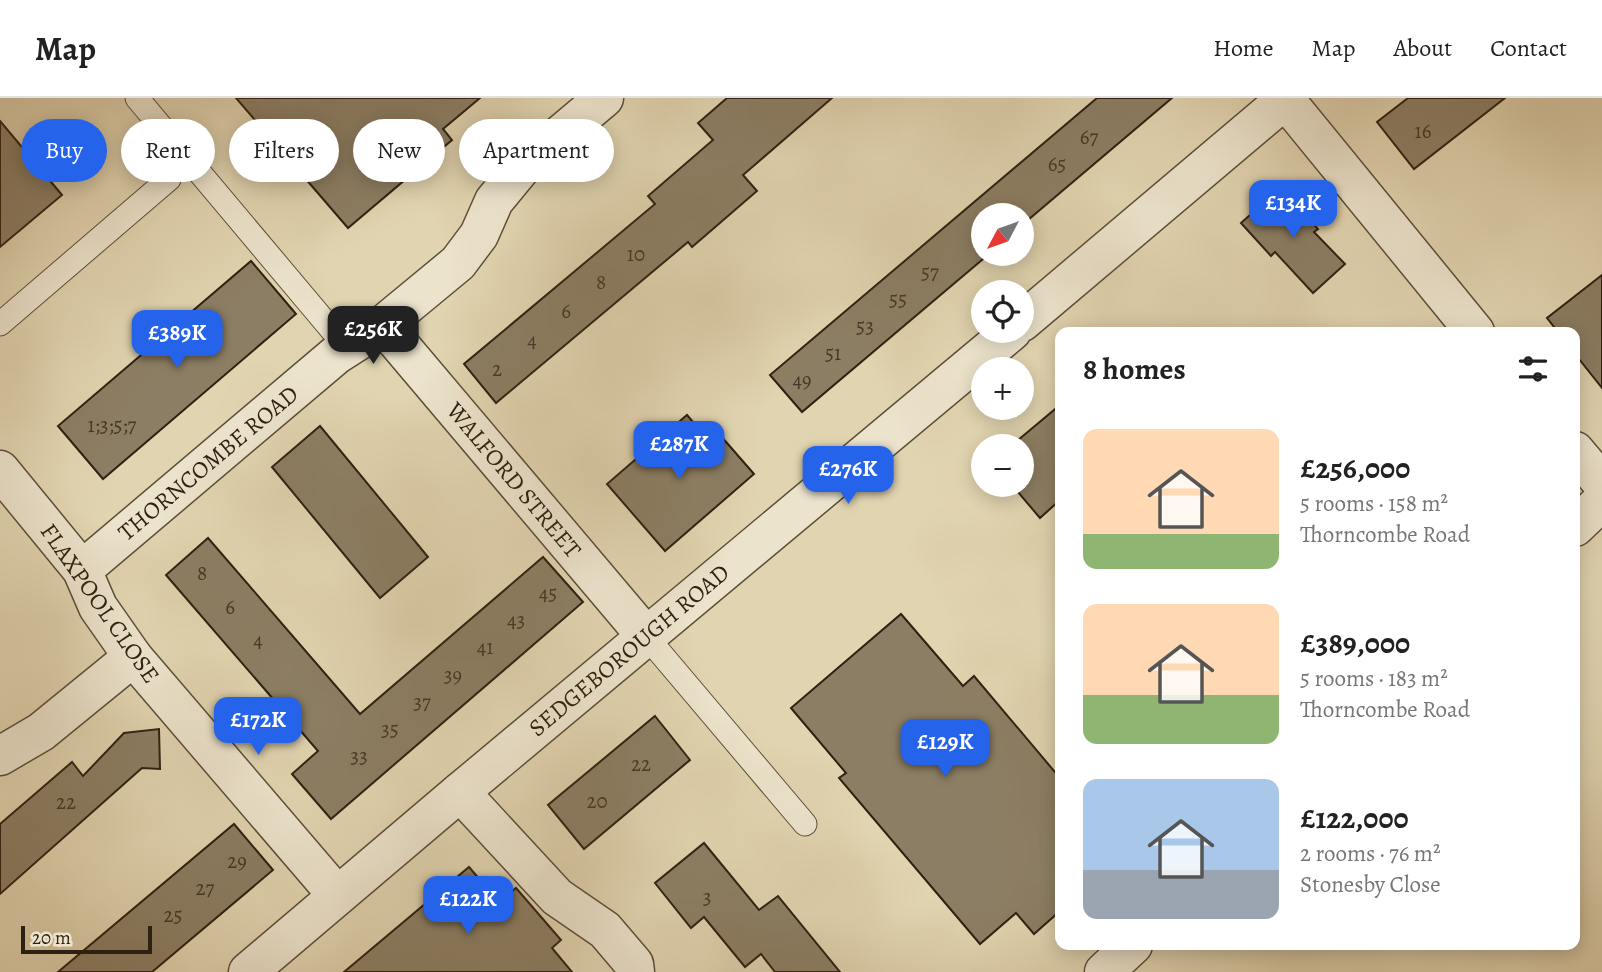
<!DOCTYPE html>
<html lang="en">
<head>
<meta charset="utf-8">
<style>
  :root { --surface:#fff; --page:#f6f6f6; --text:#222; --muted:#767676; --line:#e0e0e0; --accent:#2563eb }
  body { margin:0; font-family:Alegreya,serif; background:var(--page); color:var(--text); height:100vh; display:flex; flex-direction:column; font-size:26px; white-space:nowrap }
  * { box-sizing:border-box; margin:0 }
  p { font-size:23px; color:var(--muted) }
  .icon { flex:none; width:38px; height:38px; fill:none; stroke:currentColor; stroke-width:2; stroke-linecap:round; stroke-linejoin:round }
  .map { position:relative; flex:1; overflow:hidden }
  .side { position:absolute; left:1055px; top:229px; width:525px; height:623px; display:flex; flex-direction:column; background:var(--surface); border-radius:14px; box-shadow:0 4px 18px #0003 }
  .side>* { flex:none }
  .hud { position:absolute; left:21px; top:21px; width:665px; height:63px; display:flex; gap:14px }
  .needle { width:46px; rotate:229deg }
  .controls { position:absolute; left:971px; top:105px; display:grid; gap:14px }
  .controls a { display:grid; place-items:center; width:63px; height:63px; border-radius:50%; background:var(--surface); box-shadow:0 4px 18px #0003; font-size:35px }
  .scale { position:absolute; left:21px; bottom:18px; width:131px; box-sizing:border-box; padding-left:7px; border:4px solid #2f2111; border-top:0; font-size:19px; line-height:24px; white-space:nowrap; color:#2f2111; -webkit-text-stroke:5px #ece3cc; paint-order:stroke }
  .price { position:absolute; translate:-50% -60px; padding:0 16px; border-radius:14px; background:var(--accent); color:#fff; font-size:23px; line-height:46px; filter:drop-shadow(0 2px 4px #0008) }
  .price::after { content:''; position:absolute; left:50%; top:42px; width:21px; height:16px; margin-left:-10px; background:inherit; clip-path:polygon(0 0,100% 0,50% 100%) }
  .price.on { background:#222; color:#fff }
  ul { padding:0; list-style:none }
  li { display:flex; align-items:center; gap:21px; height:175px; padding:0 28px }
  li span { display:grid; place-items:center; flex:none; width:196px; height:140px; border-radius:14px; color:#555 }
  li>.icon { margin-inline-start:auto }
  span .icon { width:84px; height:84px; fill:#fffc; stroke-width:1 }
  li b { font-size:30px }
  h2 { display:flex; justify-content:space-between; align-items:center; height:84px; padding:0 28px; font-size:30px }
  .chip { padding:0 24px; border-radius:32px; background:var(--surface); box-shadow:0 4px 18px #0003; font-size:24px; line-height:63px }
  .chip.on { background:var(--accent); color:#fff }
  header { display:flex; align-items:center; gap:42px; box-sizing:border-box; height:98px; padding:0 35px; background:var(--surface); border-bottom:2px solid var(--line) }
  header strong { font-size:33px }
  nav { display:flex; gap:38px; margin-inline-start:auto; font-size:24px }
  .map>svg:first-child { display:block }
  .building { fill:#8c7e64; stroke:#2f2111; stroke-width:2 }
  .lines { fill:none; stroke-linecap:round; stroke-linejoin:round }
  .service-casing { stroke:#5c4e39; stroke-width:25 }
  .minor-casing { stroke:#5c4e39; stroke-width:41 }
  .tertiary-casing { stroke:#5c4e39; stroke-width:41 }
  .service { stroke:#ece3cc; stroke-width:23 }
  .minor { stroke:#ece3cc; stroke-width:38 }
  .tertiary { stroke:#ece3cc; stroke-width:38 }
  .labels { text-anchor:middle; stroke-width:5; stroke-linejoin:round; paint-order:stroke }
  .number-label { font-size:21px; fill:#463826 }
  .street-label { font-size:24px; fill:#2f2111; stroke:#ece3cc }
</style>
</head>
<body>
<header>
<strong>Map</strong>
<nav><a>Home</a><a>Map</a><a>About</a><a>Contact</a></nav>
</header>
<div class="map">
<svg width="1602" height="874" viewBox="0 0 1602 874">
  <rect width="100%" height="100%" fill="#e1d4b0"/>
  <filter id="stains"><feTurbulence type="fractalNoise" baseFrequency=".00286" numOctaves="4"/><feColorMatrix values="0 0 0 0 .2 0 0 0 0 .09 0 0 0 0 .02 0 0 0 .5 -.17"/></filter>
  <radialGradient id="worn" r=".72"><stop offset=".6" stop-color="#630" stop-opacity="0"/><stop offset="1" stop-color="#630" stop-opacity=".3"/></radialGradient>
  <g class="building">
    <path d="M236 0H480L443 31 452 42 348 130Z"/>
    <path d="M727 0H832L743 77 757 93 692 149 688 144 496 305 464 266 655 106 648 98 713 42 698 25Z"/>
    <path d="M1097 0H1172L1022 127V117H984V156H989L802 314 770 277Z"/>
    <path d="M1408 0H1505L1414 71 1377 24Z"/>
    <path d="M0 23 62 97 0 149Z"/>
    <path d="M1280 90 1318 131 1314 134 1345 166 1313 195 1275 154 1271 158 1241 125Z"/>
    <path d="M251 163 296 216 103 381 58 328Z"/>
    <path d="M1602 177V290L1575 256V234H1558L1547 220Z"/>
    <path d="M1060 307V402L1040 420 1012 387H1022V348H1011Z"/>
    <path d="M687 317 711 345 720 337 754 376 665 453 607 386Z"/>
    <path d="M320 328 428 459 380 500 272 369Z"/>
    <path d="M208 440 360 616 543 459 583 504 331 721 292 676 318 653 166 477Z"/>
    <path d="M901 516 963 588 974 578 1060 680V813L1034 836 1016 815 980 846 839 680 846 675 791 610Z"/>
    <path d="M655 618 690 662 584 751 548 707Z"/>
    <path d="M159 631 160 671 142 670 0 796V726L72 664 83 678 124 635Z"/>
    <path d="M234 726 273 772 152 874H58Z"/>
    <path d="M704 745 759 812 778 798 840 874H775L761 856 745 869 704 819 691 830 655 785Z"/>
    <path d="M469 769 499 804 516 790 561 842 552 850 572 874H344Z"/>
  </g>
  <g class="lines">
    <g class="service-casing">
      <g id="service">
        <path d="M137 0 347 250"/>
        <path d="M0 226 169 81"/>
        <path d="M646 538 805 726"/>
      </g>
    </g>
    <g class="minor-casing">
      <g id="minor">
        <path d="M1284 0 1475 234"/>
        <path d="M1022 224 1287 0"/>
        <path d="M383 227 646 538"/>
        <path d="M1575 353 1602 385"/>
        <path d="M0 372 82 472 98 509 133 559 337 797"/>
        <path d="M82 472 336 257 383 227 458 165 479 137 494 103 522 69 604 0"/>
        <path d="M0 658 41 634 133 559"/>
        <path d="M460 694 557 799 605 832 634 866 635 874"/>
        <path d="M248 874 460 694 1012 233"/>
      </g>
    </g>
    <g class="tertiary-casing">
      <g id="tertiary">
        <path d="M1575 429 1602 403"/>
        <path d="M1104 874 1133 847"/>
      </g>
    </g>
    <use href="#service" class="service"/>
    <use href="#minor" class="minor"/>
    <use href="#tertiary" class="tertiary"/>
  </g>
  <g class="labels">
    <g class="number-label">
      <text x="1423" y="40">16</text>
      <text x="1089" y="46">67</text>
      <text x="1057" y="73">65</text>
      <text x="636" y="163">10</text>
      <text x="930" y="181">57</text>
      <text x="601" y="191">8</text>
      <text x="898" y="208">55</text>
      <text x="566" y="220">6</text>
      <text x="865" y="235">53</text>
      <text x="532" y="249">4</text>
      <text x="833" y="262">51</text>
      <text x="497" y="278">2</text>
      <text x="802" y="289">49</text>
      <text x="112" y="334">1;3;5;7</text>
      <text x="202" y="482">8</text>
      <text x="548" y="502">45</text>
      <text x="230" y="516">6</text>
      <text x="516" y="529">43</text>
      <text x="258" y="549">4</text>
      <text x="485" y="556">41</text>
      <text x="453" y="584">39</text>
      <text x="422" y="611">37</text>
      <text x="390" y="638">35</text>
      <text x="359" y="665">33</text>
      <text x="641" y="673">22</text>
      <text x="597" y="710">20</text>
      <text x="66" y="711">22</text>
      <text x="237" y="770">29</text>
      <text x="205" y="797">27</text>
      <text x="707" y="806">3</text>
      <text x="173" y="824">25</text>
    </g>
    <g class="street-label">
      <text transform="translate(208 365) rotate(-40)" y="8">THORNCOMBE ROAD</text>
      <text transform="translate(514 382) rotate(50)" y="8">WALFORD STREET</text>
      <text transform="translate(100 505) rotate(55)" y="8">FLAXPOOL CLOSE</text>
      <text transform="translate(629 552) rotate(-40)" y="8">SEDGEBOROUGH ROAD</text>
    </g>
  </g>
  <rect width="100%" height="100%" filter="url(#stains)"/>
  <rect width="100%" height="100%" fill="url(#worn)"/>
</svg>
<div class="controls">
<a><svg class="needle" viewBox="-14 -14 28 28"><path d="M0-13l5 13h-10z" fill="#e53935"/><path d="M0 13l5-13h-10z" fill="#767676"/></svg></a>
<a><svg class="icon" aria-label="locate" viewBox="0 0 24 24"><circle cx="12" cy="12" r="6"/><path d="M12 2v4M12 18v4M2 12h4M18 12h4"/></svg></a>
<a>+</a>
<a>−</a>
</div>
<div class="scale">20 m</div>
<b class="price" style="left:1293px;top:142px">£134K</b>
<b class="price on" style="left:373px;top:268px">£256K</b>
<b class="price" style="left:177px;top:272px">£389K</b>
<b class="price" style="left:679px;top:383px">£287K</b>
<b class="price" style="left:848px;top:408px">£276K</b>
<b class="price" style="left:258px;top:659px">£172K</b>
<b class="price" style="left:945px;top:681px">£129K</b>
<b class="price" style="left:468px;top:838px">£122K</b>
<div class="hud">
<a class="chip on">Buy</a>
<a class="chip">Rent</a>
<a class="chip">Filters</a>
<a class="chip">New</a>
<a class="chip">Apartment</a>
</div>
<section class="side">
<h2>8 homes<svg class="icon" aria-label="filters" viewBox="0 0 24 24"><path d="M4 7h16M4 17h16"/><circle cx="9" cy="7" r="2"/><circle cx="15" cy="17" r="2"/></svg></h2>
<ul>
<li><span style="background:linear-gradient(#ffd9b3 75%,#8fb573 0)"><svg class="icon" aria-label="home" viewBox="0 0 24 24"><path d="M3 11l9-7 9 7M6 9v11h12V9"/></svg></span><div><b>£256,000</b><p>5 rooms · 158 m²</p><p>Thorncombe Road</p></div></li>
<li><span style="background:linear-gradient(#ffd9b3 65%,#8fb573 0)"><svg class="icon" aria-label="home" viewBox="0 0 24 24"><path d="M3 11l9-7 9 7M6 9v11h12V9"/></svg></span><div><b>£389,000</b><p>5 rooms · 183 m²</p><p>Thorncombe Road</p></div></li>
<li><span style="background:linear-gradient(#a9c7e8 65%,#9aa5b1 0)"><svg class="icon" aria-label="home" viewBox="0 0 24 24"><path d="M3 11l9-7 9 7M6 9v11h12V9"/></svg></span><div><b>£122,000</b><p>2 rooms · 76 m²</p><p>Stonesby Close</p></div></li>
</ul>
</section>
</div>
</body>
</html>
